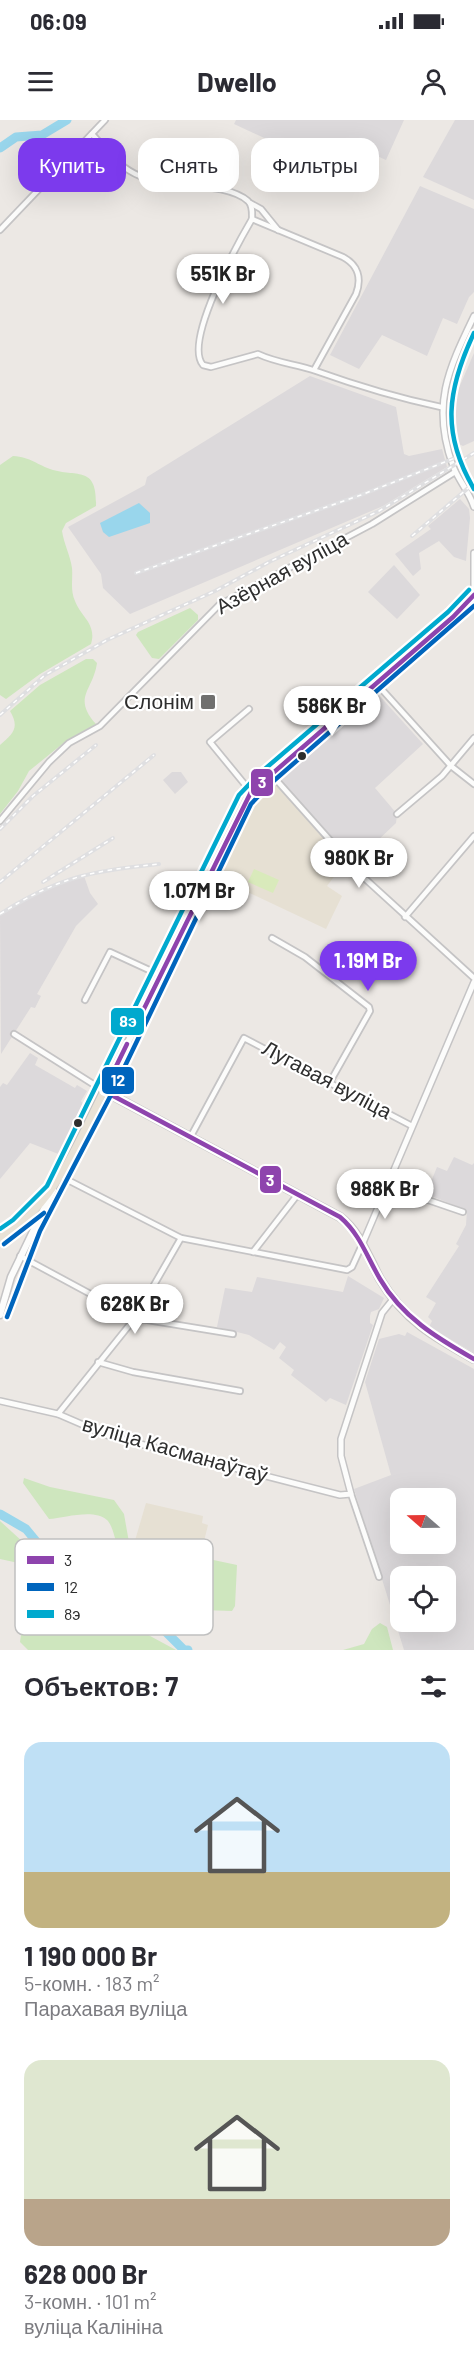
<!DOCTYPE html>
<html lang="ru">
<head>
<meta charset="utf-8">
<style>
  :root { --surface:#fff; --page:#f7f7f7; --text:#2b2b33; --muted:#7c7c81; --accent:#7c3aed }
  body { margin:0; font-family:Barlow,sans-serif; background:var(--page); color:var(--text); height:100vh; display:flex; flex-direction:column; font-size:22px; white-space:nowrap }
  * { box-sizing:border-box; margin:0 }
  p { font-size:20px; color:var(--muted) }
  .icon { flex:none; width:33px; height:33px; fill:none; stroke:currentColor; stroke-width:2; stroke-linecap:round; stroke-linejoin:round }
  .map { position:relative; height:1530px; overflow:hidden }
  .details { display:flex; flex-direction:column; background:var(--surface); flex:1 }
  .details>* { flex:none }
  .hud { position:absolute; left:18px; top:18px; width:438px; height:54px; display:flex; gap:12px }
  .needle { width:39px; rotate:290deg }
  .buttons { position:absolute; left:390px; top:1368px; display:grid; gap:12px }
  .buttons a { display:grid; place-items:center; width:66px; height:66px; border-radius:12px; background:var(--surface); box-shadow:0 6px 24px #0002; font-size:30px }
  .price { position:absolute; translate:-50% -51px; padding:0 14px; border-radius:21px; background:#fff; color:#222; font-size:20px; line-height:39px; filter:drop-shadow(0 2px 3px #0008) }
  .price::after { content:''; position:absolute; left:50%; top:36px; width:18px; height:14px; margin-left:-9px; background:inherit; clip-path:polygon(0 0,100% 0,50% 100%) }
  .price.current { background:var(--accent); color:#fff }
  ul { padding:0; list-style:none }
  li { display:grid; align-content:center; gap:12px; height:318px; padding:0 24px }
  li span { display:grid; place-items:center; height:186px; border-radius:18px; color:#555 }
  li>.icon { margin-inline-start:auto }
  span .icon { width:108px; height:108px; fill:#fffc; stroke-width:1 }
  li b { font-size:26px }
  h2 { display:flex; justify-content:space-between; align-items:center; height:72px; padding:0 24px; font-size:26px }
  .chip { padding:0 21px; border-radius:18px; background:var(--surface); box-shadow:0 6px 24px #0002; font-size:21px; line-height:54px }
  .chip.current { background:var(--accent); color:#fff }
  .status { display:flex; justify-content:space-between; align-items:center; height:42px; padding:0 30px; background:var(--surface); direction:ltr }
  .status svg { height:16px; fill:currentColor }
  header { display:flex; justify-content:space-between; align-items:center; height:78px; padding:0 24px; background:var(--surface); font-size:27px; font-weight:700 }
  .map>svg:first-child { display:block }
  .industrial { fill:#dcd9db; fill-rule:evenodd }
  .education { fill:#e6e0d3 }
  .green { fill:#cee6be }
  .pitch { fill:#d9eabb }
  .water { fill:#99d6ec }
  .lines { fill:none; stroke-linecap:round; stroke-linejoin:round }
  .river { stroke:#99d6ec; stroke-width:9 }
  .minor-casing { stroke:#c5c4c5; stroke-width:8 }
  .tertiary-casing { stroke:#c5c4c5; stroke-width:8 }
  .secondary-casing { stroke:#c5c4c5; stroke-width:9 }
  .trunk-casing { stroke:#c6c5c4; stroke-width:10 }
  .minor { stroke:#fcfcfb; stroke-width:4.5 }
  .tertiary { stroke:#fcfcfb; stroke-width:5 }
  .secondary { stroke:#fcfcfb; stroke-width:6 }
  .trunk { stroke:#e9e2d6; stroke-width:7 }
  .rail-casing { stroke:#dfdfe1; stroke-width:4 }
  .rail { stroke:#fff; stroke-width:1.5; stroke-dasharray:4.5; stroke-linecap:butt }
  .bus-1-casing { stroke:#fff; stroke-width:9 }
  .bus-2-casing { stroke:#fff; stroke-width:9 }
  .bus-3-casing { stroke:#fff; stroke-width:9 }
  .bus-1 { stroke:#8e44ad; stroke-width:4.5 }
  .bus-2 { stroke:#0065bd; stroke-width:4.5 }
  .bus-3 { stroke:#00a9ce; stroke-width:4.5 }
  .poi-dot { fill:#706f6e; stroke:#fff; stroke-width:2 }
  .bus-dot { fill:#2e2e2e; stroke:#fff; stroke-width:2 }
  .labels { text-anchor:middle; stroke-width:4.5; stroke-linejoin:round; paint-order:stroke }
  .street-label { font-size:21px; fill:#2e2e2e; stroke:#fff }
  .poi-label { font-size:21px; fill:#2e2e2e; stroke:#fff; text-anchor:end }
  .key { fill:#fff; stroke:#c0c0c0; stroke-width:1.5 }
  .key-label { font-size:16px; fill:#2e2e2e }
  .line-badge { stroke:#fff; stroke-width:2 }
  .badge-label { font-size:16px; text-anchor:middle; font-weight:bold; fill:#fff }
</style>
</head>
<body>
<div class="status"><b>06:09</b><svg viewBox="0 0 49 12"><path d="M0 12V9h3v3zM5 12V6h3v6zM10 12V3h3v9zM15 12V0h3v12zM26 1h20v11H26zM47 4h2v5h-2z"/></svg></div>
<header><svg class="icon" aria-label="menu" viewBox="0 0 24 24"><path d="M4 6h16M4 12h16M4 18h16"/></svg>Dwello<svg class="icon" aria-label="person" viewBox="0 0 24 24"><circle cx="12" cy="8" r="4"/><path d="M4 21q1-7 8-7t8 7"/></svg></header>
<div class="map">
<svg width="474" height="1530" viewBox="0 0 474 1530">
  <rect width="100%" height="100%" fill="#ece8e4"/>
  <g class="industrial">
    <path d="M236 0H404L386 40 368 32 364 25 348 57 234 4Z"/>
    <path d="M455 0H474V80L423 57Z"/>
    <path d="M420 66 474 89V172L469 177 457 204 443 198 427 236 382 215 359 249 330 235Z"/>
    <path d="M474 233V321L463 326 457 323 451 286Z"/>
    <path d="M310 256 396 287 404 334 409 336 442 329 447 347 383 386 130 494 103 468 101 454 68 407 145 365 147 357 155 352Z"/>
    <path d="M460 379 469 389 470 398 466 441 454 437 439 421 419 433 421 449 413 456 395 434 431 409 428 406Z"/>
    <path d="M394 445 420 475 397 499 368 472Z"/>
    <path d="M376 572 423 624 375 668 397 694 396 703 355 742 277 659Z"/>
    <path d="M172 652H181L188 662 175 674 163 660Z"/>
    <path d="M84 756 90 773 98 784 76 806 37 874 41 876 35 888 31 887 1 934 0 796 39 772Z"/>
    <path d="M30 933 38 938 35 945 75 968 77 965 87 971 81 981 84 986 61 1035 30 1023 0 1059V967L3 963 7 965Z"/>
    <path d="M454 1037 472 1045 474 1043V1233L429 1207 432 1201 428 1197 436 1183 426 1177 459 1126 456 1124 466 1105 467 1090 426 1074 437 1047 447 1051Z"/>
    <path d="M348 1156 384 1178 379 1189 371 1192 370 1196V1203L373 1205 346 1285 330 1278 326 1282 291 1255 294 1250 279 1238 286 1227 280 1222 274 1230 249 1215 217 1207 225 1168 252 1172 257 1157 343 1172Z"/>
    <path d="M407 1212 474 1249V1530H404L354 1369 391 1355 365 1262 379 1219 399 1214 405 1216ZM400 1378H446V1424H400ZM400 1456H446V1502H400Z"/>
  </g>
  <g class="education">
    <path d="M273 662 346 741 327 766 342 776 326 809 216 757 256 678Z"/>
    <path d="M146 1383 203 1396 202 1403 208 1405 194 1462 129 1441Z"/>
  </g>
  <g class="green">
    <path d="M13 336C31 337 37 345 53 350 79 357 97 346 96 386L66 403 62 411C64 424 70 435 72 448 73 459 70 470 75 481 81 497 97 504 91 524L40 554 6 579 0 575V345Z"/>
    <path d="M190 488 198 495V500L159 539 152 538 136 515 138 512Z"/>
    <path d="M86 539H93L97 543C93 571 72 577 96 604L66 621 29 651 18 671 0 694V625C13 614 20 608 10 591L40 565Z"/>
    <path d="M24 1358 50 1367 114 1380 124 1394 130 1428 127 1431 118 1428C115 1420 113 1406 107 1400 94 1388 64 1398 49 1399L23 1363Z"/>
    <path d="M0 1401 71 1466 115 1497 176 1530H28L20 1522 21 1515C43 1510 50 1492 61 1474V1469L37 1447 0 1439Z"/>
    <path d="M204 1438 237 1445 235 1486 232 1491 202 1490 199 1479 190 1478 178 1484 170 1503 141 1496 88 1463 94 1450 115 1442 127 1443 196 1463Z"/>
    <path d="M380 1503 387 1507 393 1530H343L364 1524 372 1509Z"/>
  </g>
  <path class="pitch" d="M254 749 279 760 273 773 248 762Z"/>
  <path class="water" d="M139 383 150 393V403L109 417 103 412 100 403Z"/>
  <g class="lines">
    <g class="river">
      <path d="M0 28 16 17 42 15 67 0"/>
      <path d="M0 1394 26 1409 59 1449 85 1473 141 1505 164 1510 184 1530H188"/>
    </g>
    <g class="minor-casing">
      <g id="minor">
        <path d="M92 14C107 30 119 48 140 56 167 67 227 62 248 81 253 86 252 93 252 99"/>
        <path d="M250 83 261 89 278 110"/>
        <path d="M0 110 105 0"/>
        <path d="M314 250 356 174C362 158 358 145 343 137L252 99C238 123 183 222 203 245L211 247 258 234C277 243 296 244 316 251 358 266 398 278 441 287"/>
        <path d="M376 563 451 646 474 664"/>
        <path d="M249 589 210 622 251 672"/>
        <path d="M271 654 361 755 474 858"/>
        <path d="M397 694 442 656 474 618"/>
        <path d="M0 701 49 642 69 623 100 606 219 485 372 404 455 352"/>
        <path d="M405 797 474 716"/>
        <path d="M272 818 305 837 369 887 370 891 330 962"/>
        <path d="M85 880 110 832 160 855"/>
        <path d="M14 914 104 971"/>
        <path d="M191 1016 244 918 412 1006"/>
        <path d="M60 1056 181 1118 347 1150 352 1147 362 1125"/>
        <path d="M387 1066 463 1092"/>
        <path d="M253 1132 298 1074"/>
        <path d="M20 1136 135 1198 233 1214"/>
        <path d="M98 1242 133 1252 240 1271"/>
        <path d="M58 1294 135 1198 181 1118"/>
        <path d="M351 1374 379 1457"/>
      </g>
    </g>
    <g class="tertiary-casing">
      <g id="tertiary">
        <path d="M474 196C448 250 431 285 453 346 458 360 469 371 474 387"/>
        <path d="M474 433V471"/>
        <path d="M362 1125 474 862"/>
        <path d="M0 1281 58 1294 109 1316 340 1375 351 1374 341 1336V1319L382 1193 394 1178"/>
      </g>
    </g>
    <g class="secondary-casing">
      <g id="secondary">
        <path d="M104 971 251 672 453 497 474 475"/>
        <path d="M0 1195 11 1157 53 1070"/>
      </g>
    </g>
    <g class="trunk-casing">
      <path id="trunk" d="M0 1118C55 1086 76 1025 104 971L340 1097C360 1112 368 1137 380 1159 404 1200 434 1217 474 1239"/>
    </g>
    <use href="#minor" class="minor"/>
    <use href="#tertiary" class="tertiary"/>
    <use href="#secondary" class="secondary"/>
    <use href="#trunk" class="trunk"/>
    <g class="rail-casing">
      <g id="rail">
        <path d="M412 416 474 363"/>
        <path d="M136 453 361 375 455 338"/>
        <path d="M0 595 45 555 107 520 215 471 271 441 379 391 474 333"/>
        <path d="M0 709 33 676 96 625"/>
        <path d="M0 762 154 635"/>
        <path d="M43 762 113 718"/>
        <path d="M0 794C59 757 90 751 159 744"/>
      </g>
    </g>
    <use href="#rail" class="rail"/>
    <g class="bus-1-casing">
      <g id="bus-1">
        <path d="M132 913 251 672 453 497 474 475"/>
        <path d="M104 971 340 1097C360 1114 367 1137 380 1159 402 1197 437 1218 474 1239"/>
        <path d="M104 971 127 924"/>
      </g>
    </g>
    <g class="bus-2-casing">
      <g id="bus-2">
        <path d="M4 1124 44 1093"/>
        <path d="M7 1197 40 1111 112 973 251 684 269 665 474 486"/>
      </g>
    </g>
    <g class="bus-3-casing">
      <g id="bus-3">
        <path d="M474 213C447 270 441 313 474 369"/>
        <path d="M0 1109 13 1100 47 1066 239 675 259 654 448 492 469 470"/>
      </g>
    </g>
    <use href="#bus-1" class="bus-1"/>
    <use href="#bus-2" class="bus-2"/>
    <use href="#bus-3" class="bus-3"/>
  </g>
  <rect class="poi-dot" x="200" y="574" width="16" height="16" rx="3"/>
  <g class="bus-dot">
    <circle cx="302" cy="636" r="5"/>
    <circle cx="78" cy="1003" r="5"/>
  </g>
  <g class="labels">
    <g class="street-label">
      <text transform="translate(282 453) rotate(-29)" y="7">Азёрная вуліца</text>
      <text transform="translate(327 960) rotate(28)" y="7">Лугавая вуліца</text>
      <text transform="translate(175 1330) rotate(16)" y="7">вуліца Касманаўтаў</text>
    </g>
    <g class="poi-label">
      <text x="194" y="589">Слонім</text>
    </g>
  </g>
  <rect x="15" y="1419" width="198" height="96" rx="9" class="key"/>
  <rect x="27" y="1436" width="27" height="8" fill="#8e44ad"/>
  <rect x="27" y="1463" width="27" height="8" fill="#0065bd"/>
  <rect x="27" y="1490" width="27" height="8" fill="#00a9ce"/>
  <g class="key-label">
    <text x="64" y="1446">3</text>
    <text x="64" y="1473">12</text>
    <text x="64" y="1500">8э</text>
  </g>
  <g class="line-badge">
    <rect x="250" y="648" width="24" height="29" rx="6" fill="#8e44ad"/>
    <rect x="110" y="887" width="35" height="29" rx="6" fill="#00a9ce"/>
    <rect x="101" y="946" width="34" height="29" rx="6" fill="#0065bd"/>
    <rect x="259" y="1045" width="23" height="29" rx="6" fill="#8e44ad"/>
  </g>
  <g class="badge-label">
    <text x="262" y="668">3</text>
    <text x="128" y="907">8э</text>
    <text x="118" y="966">12</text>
    <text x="270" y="1066">3</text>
  </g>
</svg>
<div class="buttons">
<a><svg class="needle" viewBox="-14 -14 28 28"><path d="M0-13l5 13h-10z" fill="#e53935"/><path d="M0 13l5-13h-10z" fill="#7c7c81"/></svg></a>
<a><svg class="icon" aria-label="locate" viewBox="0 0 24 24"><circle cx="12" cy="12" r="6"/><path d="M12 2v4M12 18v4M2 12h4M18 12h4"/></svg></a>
</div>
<b class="price" style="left:223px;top:185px">551K Br</b>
<b class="price" style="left:332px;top:617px">586K Br</b>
<b class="price" style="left:359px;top:769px">980K Br</b>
<b class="price" style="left:199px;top:802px">1.07M Br</b>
<b class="price current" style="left:368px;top:872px">1.19M Br</b>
<b class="price" style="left:385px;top:1100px">988K Br</b>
<b class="price" style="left:135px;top:1215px">628K Br</b>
<div class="hud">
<a class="chip current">Купить</a>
<a class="chip">Снять</a>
<a class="chip">Фильтры</a>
</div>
</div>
<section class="details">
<h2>Объектов: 7<svg class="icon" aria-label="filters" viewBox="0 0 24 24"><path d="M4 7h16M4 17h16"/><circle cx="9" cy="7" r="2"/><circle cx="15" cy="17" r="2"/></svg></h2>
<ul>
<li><span style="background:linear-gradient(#bfe0f5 70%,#c2b280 0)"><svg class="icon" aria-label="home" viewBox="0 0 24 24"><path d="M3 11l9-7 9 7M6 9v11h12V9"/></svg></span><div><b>1 190 000 Br</b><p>5-комн. · 183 m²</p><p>Парахавая вуліца</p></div></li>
<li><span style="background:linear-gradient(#dfe7d0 75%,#b9a48a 0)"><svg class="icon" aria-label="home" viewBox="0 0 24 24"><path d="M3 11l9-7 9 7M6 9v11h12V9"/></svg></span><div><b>628 000 Br</b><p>3-комн. · 101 m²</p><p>вуліца Калініна</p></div></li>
</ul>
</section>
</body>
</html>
